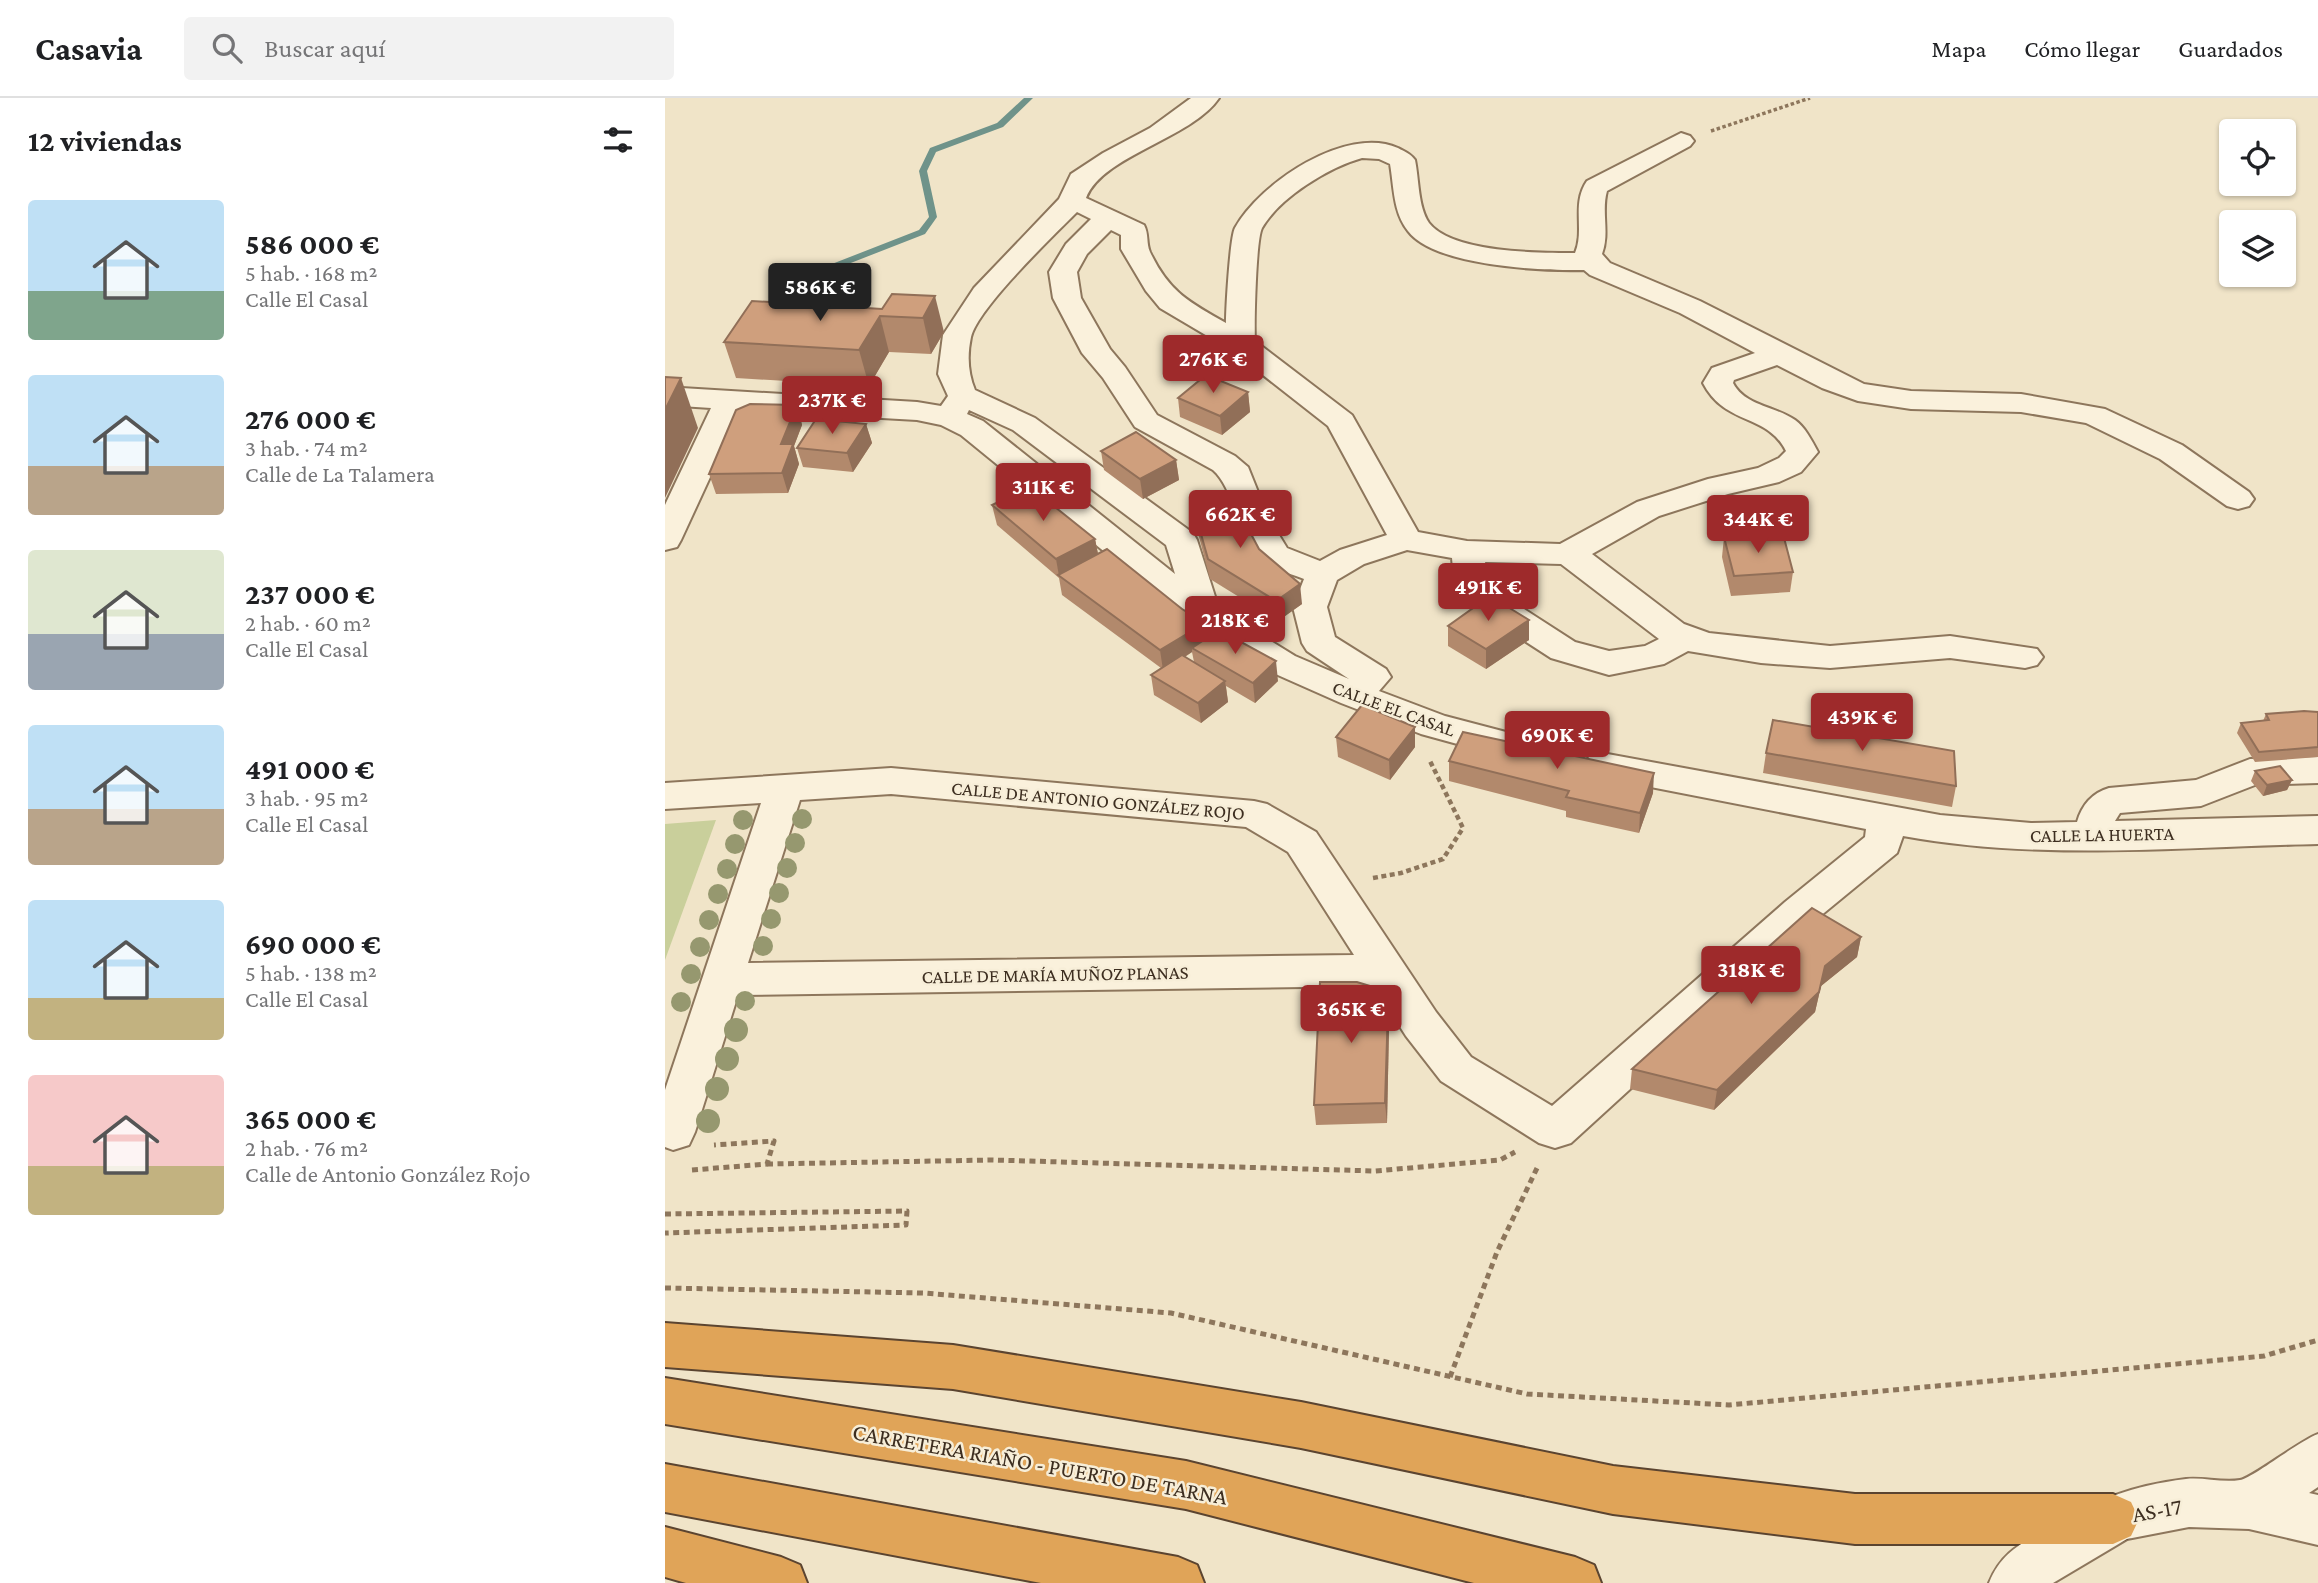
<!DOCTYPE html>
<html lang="es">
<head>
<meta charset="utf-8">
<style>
  :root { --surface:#fff; --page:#f2f2f2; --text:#202124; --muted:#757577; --line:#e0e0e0; --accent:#9e2a2b }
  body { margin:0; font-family:"Crimson Pro",serif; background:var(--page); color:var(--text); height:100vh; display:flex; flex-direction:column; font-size:26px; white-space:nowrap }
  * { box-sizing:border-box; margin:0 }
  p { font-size:23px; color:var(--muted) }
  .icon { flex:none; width:38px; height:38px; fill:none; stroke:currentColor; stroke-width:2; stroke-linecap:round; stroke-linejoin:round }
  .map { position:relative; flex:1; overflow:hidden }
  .side { display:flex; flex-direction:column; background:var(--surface); width:665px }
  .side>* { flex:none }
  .buttons { position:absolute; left:1554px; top:21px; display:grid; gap:14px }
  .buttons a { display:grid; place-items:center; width:77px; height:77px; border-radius:7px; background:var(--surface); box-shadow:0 2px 5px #0004; font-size:35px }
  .price { position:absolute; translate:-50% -60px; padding:0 16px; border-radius:7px; background:var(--accent); color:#fff; font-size:23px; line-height:46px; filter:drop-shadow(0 2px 4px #0008) }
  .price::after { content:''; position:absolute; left:50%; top:42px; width:21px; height:16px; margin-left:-10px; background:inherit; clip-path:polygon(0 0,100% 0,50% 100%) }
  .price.on { background:#222; color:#fff }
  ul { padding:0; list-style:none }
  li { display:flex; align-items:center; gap:21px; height:175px; padding:0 28px }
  li span { display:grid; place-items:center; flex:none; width:196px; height:140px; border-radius:7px; color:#555 }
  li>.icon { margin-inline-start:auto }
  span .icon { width:84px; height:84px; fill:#fffc; stroke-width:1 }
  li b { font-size:30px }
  h2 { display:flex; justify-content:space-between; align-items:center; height:84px; padding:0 28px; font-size:30px }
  header { display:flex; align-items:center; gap:42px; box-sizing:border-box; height:98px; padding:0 35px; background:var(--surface); border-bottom:2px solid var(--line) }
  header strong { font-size:33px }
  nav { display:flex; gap:38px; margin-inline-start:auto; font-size:24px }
  .search { width:490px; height:63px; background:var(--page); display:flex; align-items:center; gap:18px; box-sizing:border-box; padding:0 24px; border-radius:7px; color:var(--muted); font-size:26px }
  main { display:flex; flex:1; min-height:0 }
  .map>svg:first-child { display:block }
  .green { fill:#c9cf9b }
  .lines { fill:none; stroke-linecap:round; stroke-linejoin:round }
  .stream { fill:#6f938a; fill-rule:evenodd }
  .minor-casing { stroke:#8d765c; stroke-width:4 }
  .highway-casing { stroke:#5b4430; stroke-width:4 }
  .path-far2 { stroke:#8d765c; stroke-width:3.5; stroke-dasharray:3.5 2.5; stroke-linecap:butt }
  .path-far1 { stroke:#8d765c; stroke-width:4.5; stroke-dasharray:5 3.5; stroke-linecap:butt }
  .path { stroke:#8d765c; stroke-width:5; stroke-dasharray:6 4.5; stroke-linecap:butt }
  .minor { fill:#faf1dc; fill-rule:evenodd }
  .highway { fill:#e0a458; fill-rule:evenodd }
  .tree { fill:#96986f }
  .wall { fill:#b2896c; fill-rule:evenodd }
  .shaded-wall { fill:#916f58 }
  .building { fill:#cf9f7d; stroke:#916f58; stroke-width:2 }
  .labels { text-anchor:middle; stroke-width:5; stroke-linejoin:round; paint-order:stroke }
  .street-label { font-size:19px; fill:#3d2e20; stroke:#f7eed8 }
  .near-street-label { font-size:23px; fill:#3d2e20; stroke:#f7eed8 }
</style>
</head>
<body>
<header>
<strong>Casavia</strong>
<div class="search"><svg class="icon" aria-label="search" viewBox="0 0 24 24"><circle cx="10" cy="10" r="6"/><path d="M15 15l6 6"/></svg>Buscar aquí</div>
<nav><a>Mapa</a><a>Cómo llegar</a><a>Guardados</a></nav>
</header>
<main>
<section class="side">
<h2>12 viviendas<svg class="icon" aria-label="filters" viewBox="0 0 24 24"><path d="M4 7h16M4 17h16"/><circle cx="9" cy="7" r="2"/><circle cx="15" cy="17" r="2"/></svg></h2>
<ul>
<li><span style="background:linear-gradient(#bfe0f5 65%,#7fa58c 0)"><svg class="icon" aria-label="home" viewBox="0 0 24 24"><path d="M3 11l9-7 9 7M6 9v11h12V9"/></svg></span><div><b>586 000 €</b><p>5 hab. · 168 m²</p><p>Calle El Casal</p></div></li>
<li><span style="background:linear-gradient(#bfe0f5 65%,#b9a48a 0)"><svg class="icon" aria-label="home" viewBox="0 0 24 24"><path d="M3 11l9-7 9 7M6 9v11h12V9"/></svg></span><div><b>276 000 €</b><p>3 hab. · 74 m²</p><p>Calle de La Talamera</p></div></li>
<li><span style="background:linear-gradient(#dfe7d0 60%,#9aa5b1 0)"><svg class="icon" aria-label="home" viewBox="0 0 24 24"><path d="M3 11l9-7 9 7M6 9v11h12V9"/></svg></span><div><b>237 000 €</b><p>2 hab. · 60 m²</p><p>Calle El Casal</p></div></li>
<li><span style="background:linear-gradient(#bfe0f5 60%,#b9a48a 0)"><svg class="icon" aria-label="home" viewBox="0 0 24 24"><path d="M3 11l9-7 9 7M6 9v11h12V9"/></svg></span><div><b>491 000 €</b><p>3 hab. · 95 m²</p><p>Calle El Casal</p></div></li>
<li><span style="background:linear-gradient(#bfe0f5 70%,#c2b280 0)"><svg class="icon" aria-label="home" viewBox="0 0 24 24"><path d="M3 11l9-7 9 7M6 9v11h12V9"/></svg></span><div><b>690 000 €</b><p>5 hab. · 138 m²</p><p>Calle El Casal</p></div></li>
<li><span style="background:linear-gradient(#f6c9c9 65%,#c2b280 0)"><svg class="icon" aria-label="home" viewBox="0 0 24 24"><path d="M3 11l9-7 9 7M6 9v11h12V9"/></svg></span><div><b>365 000 €</b><p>2 hab. · 76 m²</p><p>Calle de Antonio González Rojo</p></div></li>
</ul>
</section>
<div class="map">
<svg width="1653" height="1485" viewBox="0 0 1653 1485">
  <rect width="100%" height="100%" fill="#f0e4c8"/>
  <path class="green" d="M51 722 0 862V726Z"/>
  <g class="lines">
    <path class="stream" d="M359 0H368L338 29 271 54 262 73 272 119 260 136 155 177H149V173L254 132 264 119 254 73 265 50 332 25Z"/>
    <g class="minor-casing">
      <g id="minor">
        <path d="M526 0H554C526 41 438 57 421 100L479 127C484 136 481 145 485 154 504 194 524 204 561 225 561 210 565 139 570 130 595 85 681 27 733 50 740 54 745 55 750 62 754 81 753 109 764 125 787 155 875 155 910 155 920 132 906 106 922 83L1016 35 1025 38 1029 43 1025 48 942 93C936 114 945 135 937 156L945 165 1035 203 1199 286 1246 293 1356 296 1440 311 1517 347 1584 394 1589 401 1584 408 1573 411 1562 408 1495 361 1421 325 1356 314 1246 311 1193 303 1157 290 1112 267 1069 282 1068 285C1080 308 1110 308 1130 322 1140 329 1147 343 1153 354L1136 374 1114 384 1063 396 994 418 927 456 1019 526 1044 535 1165 548 1285 538 1372 551 1378 559 1372 567 1360 570 1285 560 1165 570 1096 565 1023 553 999 566 944 577 886 560 821 518 788 471 787 460 742 452 699 466 672 482 662 509 670 539 721 571 726 579 714 593 780 618 860 639 865 648 860 657 847 661 756 636 676 605 606 574 527 525 296 337 276 327 252 322 76 312 16 442 12 449 0 452V407L46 310 0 307V289L252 304 276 308 283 298 273 276 278 237 309 190 394 101 406 76 438 55 485 30ZM697 60 714 61 725 66C729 89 728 114 743 133 769 168 877 173 919 172L925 177 1015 215 1090 255 1047 270 1038 285C1060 328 1102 315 1121 353L1114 360 1093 370 1043 381 972 404 895 446 802 443 753 434 687 317 590 243C589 226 591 141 597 130 614 100 664 69 697 60ZM412 114 426 121 401 146 384 174 388 200 417 255 438 280 470 329 548 372C570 391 573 441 598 463 607 472 627 476 639 481L628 509 637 545 642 553 684 581 630 558 554 511 532 442 528 435 370 320 310 292C303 275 302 258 306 239 313 210 388 138 412 114ZM446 132 456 137V151L481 193 495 210 566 252 663 328 722 437 675 452 655 463 622 450 603 419 583 369 570 358 492 317 460 269 445 251 416 200 412 174 422 156ZM304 312 348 332 501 447 510 476 318 323 302 316ZM820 464 896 466 994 541 980 548 944 553 910 544 845 502 822 470Z"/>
        <path d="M937 655 1275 717 1366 725 1412 724C1417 707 1427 695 1444 690L1531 682 1585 661 1653 659V685L1590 687 1536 708 1455 715 1450 723 1653 718V746C1515 749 1374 763 1238 738L1232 755 1148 824 906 1045 890 1050 874 1045 776 983 741 938 709 888 73 897 30 1034 24 1047 8 1052 0 1049V992L96 705 0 711V685L226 670 589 703 602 706 651 734 771 914 806 959 887 1008 1120 804 1200 739 1201 731 924 677 918 668 924 659ZM226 696 581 729 623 754 689 857 83 865 135 702Z"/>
        <path d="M1653 1336V1389L1644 1395 1653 1397V1447L1584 1431 1524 1429 1462 1441 1388 1485H1324C1337 1453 1357 1446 1385 1429 1434 1401 1465 1388 1521 1381 1538 1379 1557 1385 1575 1382 1588 1380 1632 1344 1653 1336Z"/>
      </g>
    </g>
    <g class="highway-casing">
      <g id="highway">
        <path d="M0 1225 288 1247 636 1304 948 1368 1190 1396H1448L1466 1404 1474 1421 1466 1438 1448 1446H1190L948 1416 636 1350 288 1291 0 1269Z"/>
        <path d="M0 1280 521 1363 910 1459 929 1467 936 1485H809L521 1411 0 1326Z"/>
        <path d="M0 1366 513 1459 532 1467 539 1485H376L0 1414Z"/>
        <path d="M0 1429 116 1459 135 1467 142 1485H21L0 1479Z"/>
      </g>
    </g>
    <path class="path-far2" d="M1046 33 1145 0"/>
    <path class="path-far1" d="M708 780 736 775 778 761 798 730 765 663"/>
    <g class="path">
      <path d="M102 1066 328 1062 710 1073 835 1062 850 1054"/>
      <path d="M27 1072 102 1066 109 1043 49 1047"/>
      <path d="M0 1116 242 1113 241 1127 0 1135"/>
      <path d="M0 1190 258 1195 506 1215 862 1296 1064 1307 1599 1258 1653 1242"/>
      <path d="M785 1279 832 1154 873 1068"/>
    </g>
    <use href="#minor" class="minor"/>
    <use href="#highway" class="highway"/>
  </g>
  <g class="tree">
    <circle cx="137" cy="721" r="10"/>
    <circle cx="78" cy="722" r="10"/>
    <circle cx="130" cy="745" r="10"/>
    <circle cx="70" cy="746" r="10"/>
    <circle cx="122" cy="770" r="10"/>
    <circle cx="62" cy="771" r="10"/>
    <circle cx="114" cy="795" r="10"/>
    <circle cx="53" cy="796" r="10"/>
    <circle cx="106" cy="821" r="10"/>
    <circle cx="44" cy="822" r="10"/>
    <circle cx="98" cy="848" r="10"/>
    <circle cx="35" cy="849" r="10"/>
    <circle cx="26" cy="876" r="10"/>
    <circle cx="80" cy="903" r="10"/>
    <circle cx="16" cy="904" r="10"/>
    <circle cx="71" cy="932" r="12"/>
    <circle cx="62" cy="961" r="12"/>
    <circle cx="52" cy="991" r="12"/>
    <circle cx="43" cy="1023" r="12"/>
  </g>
  <g class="wall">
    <path d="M227 196 279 234 266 256 224 254 204 288 71 280 59 244 217 211Z"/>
    <path d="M583 294 585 314 557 337 515 319 513 300Z"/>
    <path d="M132 307 137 327 129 348 134 366 123 395 51 396 44 376Z"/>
    <path d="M201 326 207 345 188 374 138 369 132 350Z"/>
    <path d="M436 353 511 362 514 382 478 401 439 372Z"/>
    <path d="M327 407 430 441 433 456 540 525 542 540 613 583 590 605 561 588 563 604 536 625 489 597 486 577 496 570 397 497 394 480 332 427ZM527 554 529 564 520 559Z"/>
    <path d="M529 411 594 451 637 506 613 523 545 481 532 431Z"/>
    <path d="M1059 439 1128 474 1125 494 1066 498 1057 459Z"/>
    <path d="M864 522V542L821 571 783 548V528Z"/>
    <path d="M1653 614V659L1590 664 1572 635 1576 625 1598 623 1601 616Z"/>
    <path d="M671 639 750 649 725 682 673 659Z"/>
    <path d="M1101 655 1291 688 1287 709 1098 675Z"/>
    <path d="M784 663 988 695 974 735 901 719V713L784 683Z"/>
    <path d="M1590 673 1627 682 1622 692 1598 698 1586 683Z"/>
    <path d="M1196 839 1192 859 1156 888 1150 914 1049 1012 965 991 967 971Z"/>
    <path d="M723 910 724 930 722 1025 651 1027 649 1007Z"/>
  </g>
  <g class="shaded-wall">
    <path d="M270 198 279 234 266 256 258 220Z"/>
    <path d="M215 218 224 254 204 288 194 252Z"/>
    <path d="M16 280 33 330 0 400V312Z"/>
    <path d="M583 294 585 314 557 337 555 318Z"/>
    <path d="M132 307 137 327 129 348 134 366 123 395 117 375 116 346Z"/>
    <path d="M201 326 207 345 188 374 182 355Z"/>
    <path d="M511 362 514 382 478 401 475 381Z"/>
    <path d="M430 441 434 461 394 478 391 461Z"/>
    <path d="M635 486 637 506 613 523 611 503Z"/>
    <path d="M864 522V542L821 571V551Z"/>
    <path d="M540 525 543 545 527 550V554L498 572 495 552Z"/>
    <path d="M611 563 613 583 590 605 588 585Z"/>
    <path d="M560 583 563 604 536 625 533 605Z"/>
    <path d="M750 629V649L725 682 724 662Z"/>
    <path d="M989 675 988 695 974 735 975 715Z"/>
    <path d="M1627 682 1622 692 1598 698 1602 687Z"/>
    <path d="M1196 839 1192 859 1156 888 1150 914 1049 1012 1052 992 1160 868Z"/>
    <path d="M723 910 724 930 722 1025 720 1005Z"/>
  </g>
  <g class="building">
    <path d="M227 196 270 198 258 220 215 218 194 252 59 244 87 203 217 211Z"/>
    <path d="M541 277 583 294 555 318 513 300Z"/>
    <path d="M0 279 16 280 0 312Z"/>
    <path d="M85 306 132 307 116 346H128L117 375 44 376 71 312Z"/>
    <path d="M151 321 201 326 182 355 132 350Z"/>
    <path d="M471 334 511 362 475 381 436 353Z"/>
    <path d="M365 389 430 441 391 461 327 407Z"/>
    <path d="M568 402 594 451 635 486 611 503 543 461 529 411Z"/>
    <path d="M1118 436 1128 474 1069 478 1059 439Z"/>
    <path d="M442 451 517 511 540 525 495 552 393 477Z"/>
    <path d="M825 498 864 522 821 551 783 528Z"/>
    <path d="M554 532 611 563 588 585 527 550Z"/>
    <path d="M517 557 560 583 533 605 486 577Z"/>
    <path d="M697 607 750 629 724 662 671 639Z"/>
    <path d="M1639 613 1653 614V649L1594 654 1576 625 1604 622 1601 616Z"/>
    <path d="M1108 622 1289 653 1291 688 1101 655Z"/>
    <path d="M798 634 989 675 975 715 901 699 904 693 784 663Z"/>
    <path d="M1615 668 1627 682 1602 687 1590 673Z"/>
    <path d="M1147 810 1196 839 1160 868 1154 894 1052 992 967 971Z"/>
    <path d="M655 884H692L708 889 717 897 723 910 720 1005 649 1007Z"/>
  </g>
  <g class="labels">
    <g class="street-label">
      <text transform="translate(729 610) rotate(20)" y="7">CALLE EL CASAL</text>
      <text transform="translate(433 702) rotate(5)" y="7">CALLE DE ANTONIO GONZÁLEZ ROJO</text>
      <text transform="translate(1437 736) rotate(-1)" y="7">CALLE LA HUERTA</text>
      <text transform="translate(390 876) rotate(-1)" y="7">CALLE DE MARÍA MUÑOZ PLANAS</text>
    </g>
    <g class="near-street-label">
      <text transform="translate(375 1366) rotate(10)" y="8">CARRETERA RIAÑO - PUERTO DE TARNA</text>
      <text transform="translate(1492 1412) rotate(-10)" y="8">AS-17</text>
    </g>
  </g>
</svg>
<div class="buttons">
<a><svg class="icon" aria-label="locate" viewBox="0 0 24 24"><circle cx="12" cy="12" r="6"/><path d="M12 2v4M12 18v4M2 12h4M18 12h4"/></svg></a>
<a><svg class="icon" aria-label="layers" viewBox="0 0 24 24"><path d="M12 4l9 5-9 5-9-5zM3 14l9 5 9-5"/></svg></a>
</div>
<b class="price on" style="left:155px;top:225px">586K €</b>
<b class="price" style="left:548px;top:297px">276K €</b>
<b class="price" style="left:167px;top:338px">237K €</b>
<b class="price" style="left:378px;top:425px">311K €</b>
<b class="price" style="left:575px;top:452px">662K €</b>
<b class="price" style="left:1093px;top:457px">344K €</b>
<b class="price" style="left:823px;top:525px">491K €</b>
<b class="price" style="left:570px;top:558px">218K €</b>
<b class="price" style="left:1197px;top:655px">439K €</b>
<b class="price" style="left:892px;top:673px">690K €</b>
<b class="price" style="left:1086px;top:908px">318K €</b>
<b class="price" style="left:686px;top:947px">365K €</b>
</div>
</main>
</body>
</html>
